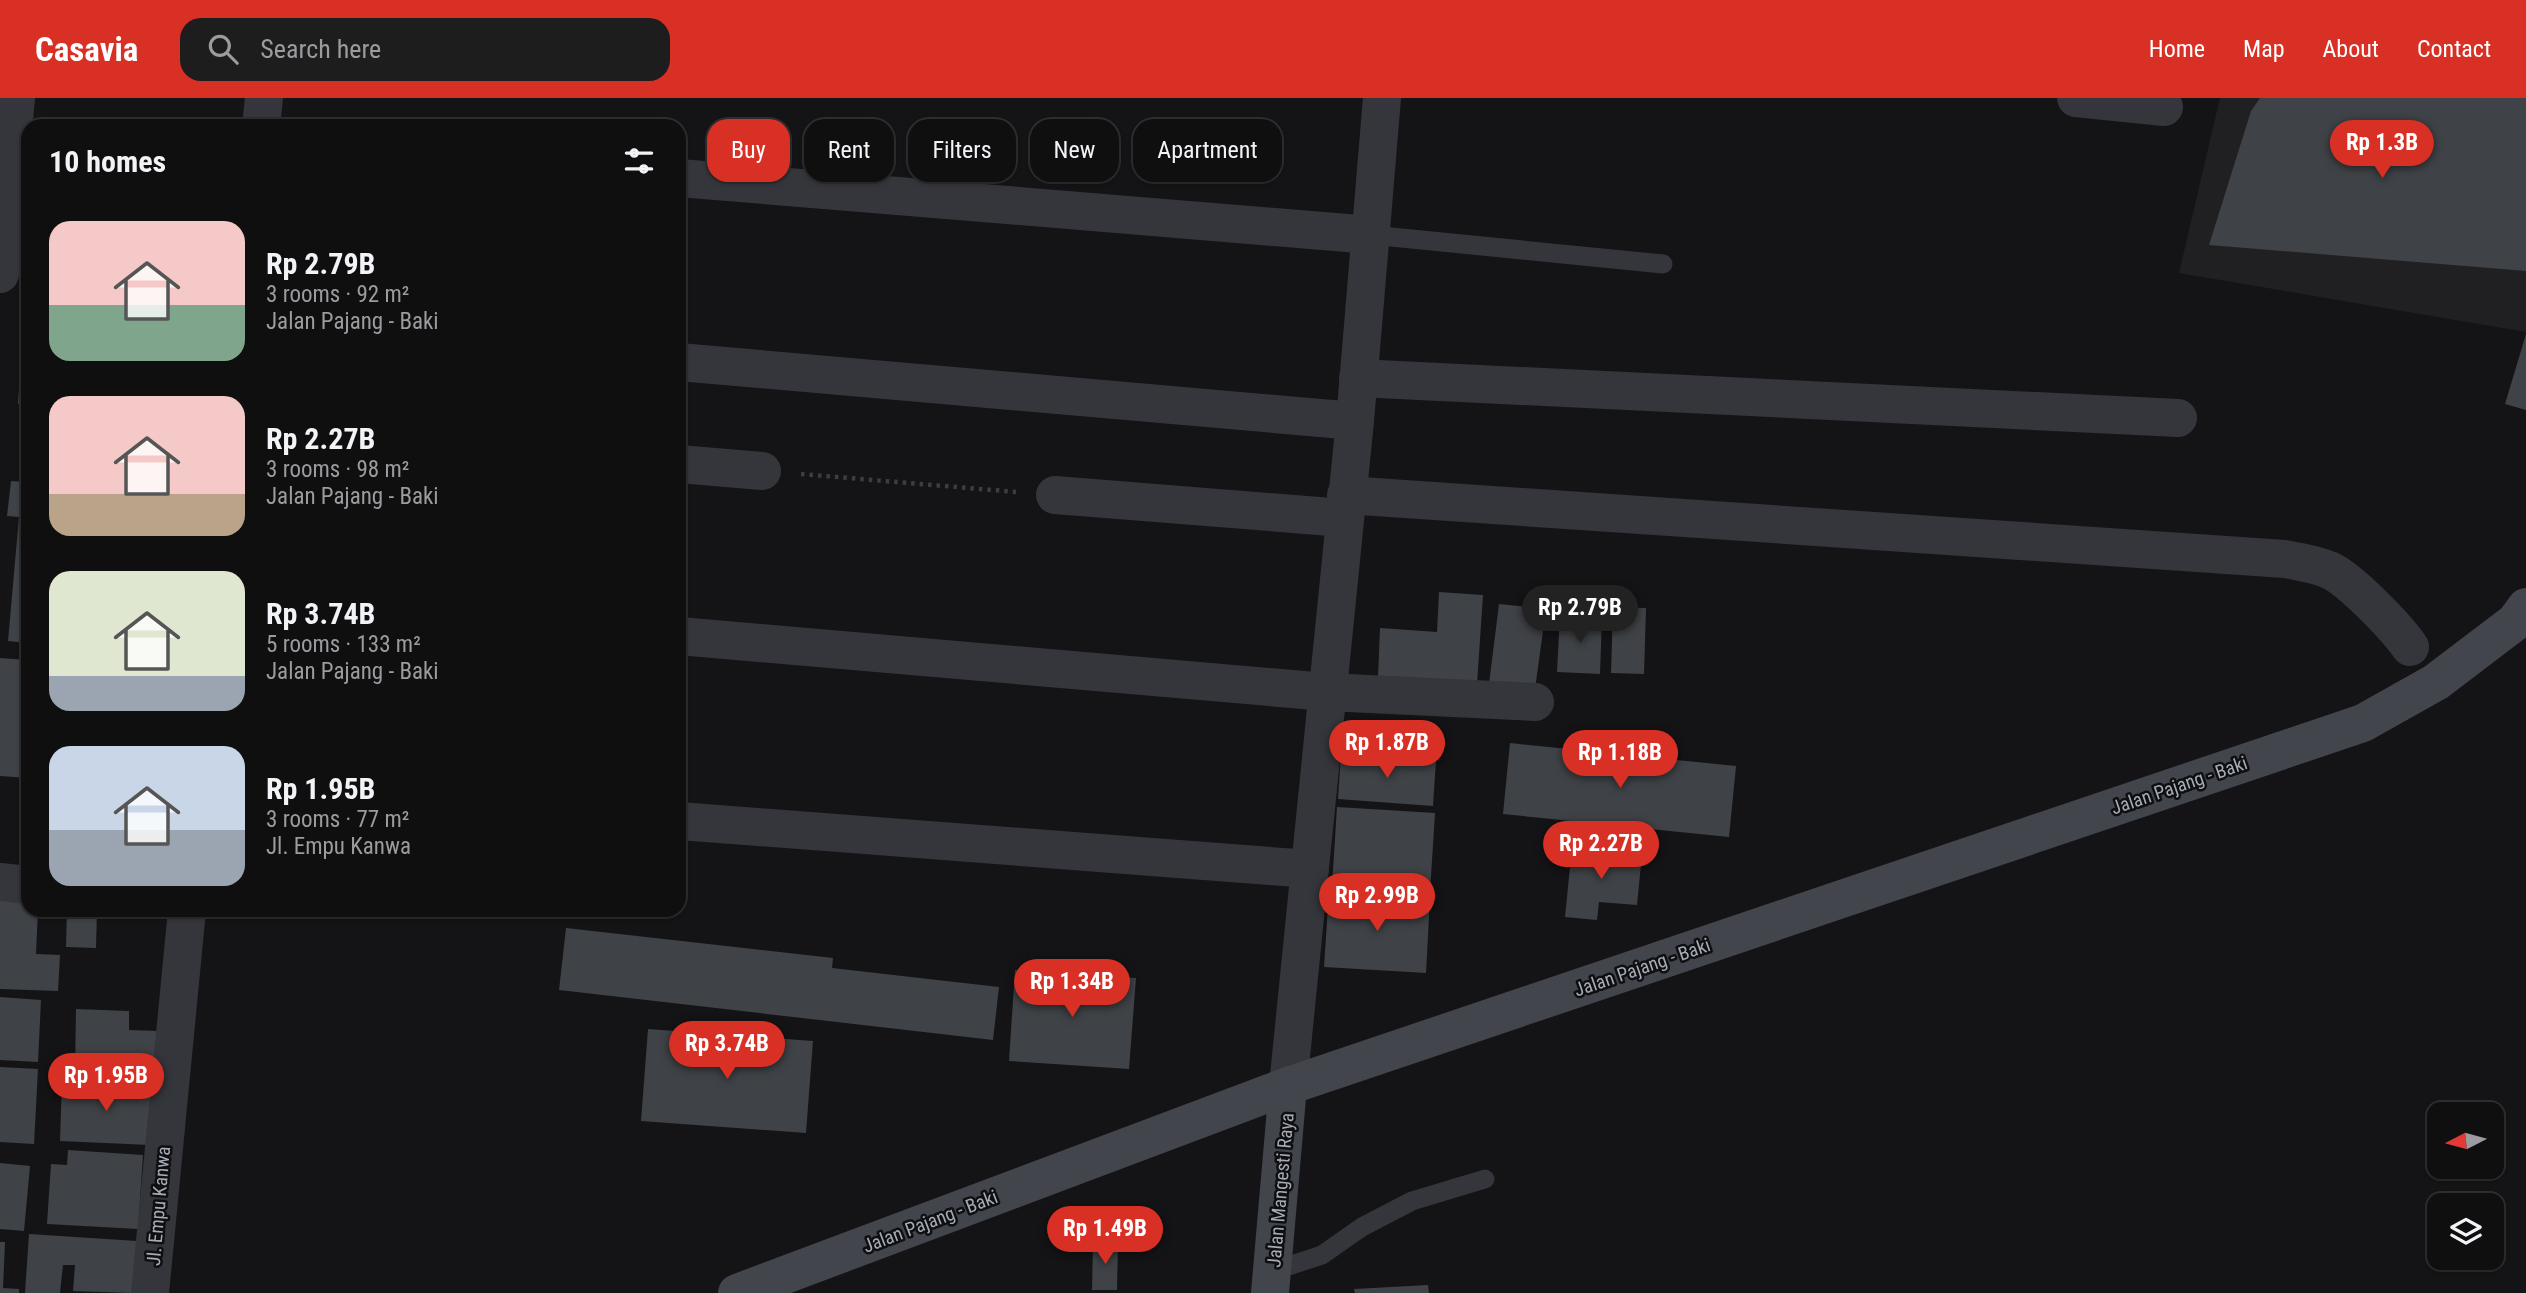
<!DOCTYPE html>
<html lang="en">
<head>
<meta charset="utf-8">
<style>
  :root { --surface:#0f0f10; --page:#1d1d1e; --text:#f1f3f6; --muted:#9b9c9f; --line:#2f2f30; --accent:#d93025 }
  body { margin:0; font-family:"Roboto Condensed",sans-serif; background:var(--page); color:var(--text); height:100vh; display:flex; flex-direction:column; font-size:26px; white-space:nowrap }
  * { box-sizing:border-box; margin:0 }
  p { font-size:23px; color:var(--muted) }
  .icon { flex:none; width:38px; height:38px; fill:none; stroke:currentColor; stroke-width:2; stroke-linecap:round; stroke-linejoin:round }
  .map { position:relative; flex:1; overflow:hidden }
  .sheet { position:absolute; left:21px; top:21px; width:665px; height:798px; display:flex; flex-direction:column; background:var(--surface); border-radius:21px; box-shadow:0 2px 5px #0004,0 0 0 2px var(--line) }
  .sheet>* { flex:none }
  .banner { position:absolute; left:707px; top:21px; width:665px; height:63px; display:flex; gap:14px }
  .needle { width:46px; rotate:264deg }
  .buttons { position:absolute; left:2427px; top:1004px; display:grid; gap:14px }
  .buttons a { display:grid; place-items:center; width:77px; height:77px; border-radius:14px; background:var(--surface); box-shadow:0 2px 5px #0004,0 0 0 2px var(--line); font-size:35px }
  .price { position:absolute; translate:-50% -60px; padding:0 16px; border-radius:24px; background:var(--accent); color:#fff; font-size:23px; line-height:46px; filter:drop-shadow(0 2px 4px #0008) }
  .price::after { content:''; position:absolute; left:50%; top:42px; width:21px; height:16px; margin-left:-10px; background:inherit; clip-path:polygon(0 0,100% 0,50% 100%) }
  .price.on { background:#222; color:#fff }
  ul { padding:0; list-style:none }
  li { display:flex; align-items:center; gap:21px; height:175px; padding:0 28px }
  li span { display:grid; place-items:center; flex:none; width:196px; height:140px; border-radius:21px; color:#555 }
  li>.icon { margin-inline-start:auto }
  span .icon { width:84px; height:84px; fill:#fffc; stroke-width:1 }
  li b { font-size:30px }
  h2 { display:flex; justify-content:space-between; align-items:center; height:84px; padding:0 28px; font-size:30px }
  .chip { padding:0 24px; border-radius:21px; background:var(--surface); box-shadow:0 2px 5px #0004,0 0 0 2px var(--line); font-size:24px; line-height:63px }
  .chip.on { background:var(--accent); color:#fff }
  header { display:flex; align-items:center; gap:42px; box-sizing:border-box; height:98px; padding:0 35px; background:var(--accent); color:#fff }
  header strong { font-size:33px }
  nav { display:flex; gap:38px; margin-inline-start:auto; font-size:24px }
  .search { width:490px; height:63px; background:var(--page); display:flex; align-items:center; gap:18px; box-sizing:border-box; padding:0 24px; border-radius:21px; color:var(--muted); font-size:26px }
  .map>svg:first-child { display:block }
  .built { fill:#202023 }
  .building { fill:#3f4246 }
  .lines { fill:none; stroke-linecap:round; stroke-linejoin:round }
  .path { stroke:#3a3d42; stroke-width:4.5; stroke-dasharray:3.5 5; stroke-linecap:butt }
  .lane { stroke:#34363b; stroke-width:19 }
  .street { stroke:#34363b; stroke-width:38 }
  .secondary { stroke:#42454b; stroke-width:38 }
  .labels { text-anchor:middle; stroke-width:5; stroke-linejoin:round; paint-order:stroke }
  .street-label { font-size:19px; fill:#a4acb7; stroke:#0f0f11 }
</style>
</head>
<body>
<header>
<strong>Casavia</strong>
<div class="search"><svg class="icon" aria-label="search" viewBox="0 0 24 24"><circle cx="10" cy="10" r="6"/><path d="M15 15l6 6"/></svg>Search here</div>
<nav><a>Home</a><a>Map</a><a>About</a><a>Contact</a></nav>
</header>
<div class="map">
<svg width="2526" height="1195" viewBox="0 0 2526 1195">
  <rect width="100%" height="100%" fill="#141416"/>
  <path class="built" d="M2220 0H2526V234L2179 175Z"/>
  <g class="building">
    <path d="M2260 0H2526V173L2209 147 2251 13Z"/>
    <path d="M2526 236V312L2505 306Z"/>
    <path d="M22 245 28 246V307L18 306Z"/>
    <path d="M11 383 28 384V545L8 543 19 419 7 418Z"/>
    <path d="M1439 494 1483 497 1477 586 1378 579 1380 530 1437 534Z"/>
    <path d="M1499 506 1546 511 1535 591 1489 586Z"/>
    <path d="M1613 509 1646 510 1644 576 1611 575Z"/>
    <path d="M1560 517 1602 519 1600 576 1557 574Z"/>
    <path d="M0 560 28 562V680L0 678Z"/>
    <path d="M1510 645 1736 668 1729 739 1503 716Z"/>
    <path d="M1341 655 1436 662 1433 708 1338 701Z"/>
    <path d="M1337 709 1435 715 1430 794 1332 788Z"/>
    <path d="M1572 749 1642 756 1637 807 1599 804 1597 822 1565 819Z"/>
    <path d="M1329 794 1430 800 1426 875 1324 869Z"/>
    <path d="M0 795 28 797V812H38L36 856 60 857 58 893 0 891Z"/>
    <path d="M67 812H97L96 850 66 849Z"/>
    <path d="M566 830 833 860 832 870 999 889 993 942 559 892Z"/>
    <path d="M1015 872 1136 880 1129 971 1009 963Z"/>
    <path d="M0 899 41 902 38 964 0 962Z"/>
    <path d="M76 911 129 913V932L158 933 156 977 75 974Z"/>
    <path d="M648 931 813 943 806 1035 641 1023Z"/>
    <path d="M0 969 38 971 34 1046 0 1044Z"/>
    <path d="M62 983 152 987 150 1047 60 1043Z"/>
    <path d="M68 1052 143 1057 138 1131 47 1126 51 1066 67 1067Z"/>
    <path d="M0 1065 30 1068 24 1133 0 1131Z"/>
    <path d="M29 1136 137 1143 133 1195 73 1193 75 1167H63L60 1195H25Z"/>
    <path d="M0 1144H5L3 1190 19 1191V1195H0Z"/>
    <path d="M1093 1145H1118L1117 1192H1092Z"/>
    <path d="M1428 1187 1429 1195H1355L1354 1191Z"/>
  </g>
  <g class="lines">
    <path class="path" d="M801 376 1016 394"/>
    <g class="lane">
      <path d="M1371 137 1663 166"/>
      <path d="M1273 1173 1322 1157 1362 1129 1412 1103 1485 1081"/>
    </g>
    <g class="street">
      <path d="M2076 0 2164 9"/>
      <path d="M261 28 264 0"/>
      <path d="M679 80 1371 137"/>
      <path d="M0 176 16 0"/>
      <path d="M679 264 1355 323"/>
      <path d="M1358 280 2178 320"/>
      <path d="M679 366 762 373"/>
      <path d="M1055 397 1344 420"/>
      <path d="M1346 397 2285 461C2299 464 2316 466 2329 472 2349 480 2397 530 2410 549"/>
      <path d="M679 538 1327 594 1535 604"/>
      <path d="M679 723 1310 771"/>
      <path d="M0 784 28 787"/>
      <path d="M1288 988 1355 323 1382 0"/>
      <path d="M150 1195 187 812"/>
    </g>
    <g class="secondary">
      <path d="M737 1195 1288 988 2363 625 2436 584 2515 524 2526 509"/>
      <path d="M1270 1195 1288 988"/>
    </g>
  </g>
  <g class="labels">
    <g class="street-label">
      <text transform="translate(2179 687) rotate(-19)" y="7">Jalan Pajang - Baki</text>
      <text transform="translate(1642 869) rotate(-19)" y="7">Jalan Pajang - Baki</text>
      <text transform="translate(1280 1092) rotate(-85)" y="7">Jalan Mangesti Raya</text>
      <text transform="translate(158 1108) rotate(-85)" y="7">Jl. Empu Kanwa</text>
      <text transform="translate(930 1123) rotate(-21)" y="7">Jalan Pajang - Baki</text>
    </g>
  </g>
</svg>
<div class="buttons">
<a><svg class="needle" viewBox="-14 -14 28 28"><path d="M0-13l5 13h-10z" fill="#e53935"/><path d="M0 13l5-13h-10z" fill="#9b9c9f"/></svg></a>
<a><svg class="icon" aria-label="layers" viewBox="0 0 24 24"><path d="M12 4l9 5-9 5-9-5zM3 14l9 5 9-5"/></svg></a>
</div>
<b class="price" style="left:2382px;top:82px">Rp 1.3B</b>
<b class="price on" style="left:1580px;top:547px">Rp 2.79B</b>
<b class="price" style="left:1387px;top:682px">Rp 1.87B</b>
<b class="price" style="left:1620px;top:692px">Rp 1.18B</b>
<b class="price" style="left:1601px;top:783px">Rp 2.27B</b>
<b class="price" style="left:1377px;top:835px">Rp 2.99B</b>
<b class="price" style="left:1072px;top:921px">Rp 1.34B</b>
<b class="price" style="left:727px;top:983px">Rp 3.74B</b>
<b class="price" style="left:106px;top:1015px">Rp 1.95B</b>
<b class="price" style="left:1105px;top:1168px">Rp 1.49B</b>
<div class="banner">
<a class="chip on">Buy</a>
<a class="chip">Rent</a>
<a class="chip">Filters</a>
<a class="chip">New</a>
<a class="chip">Apartment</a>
</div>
<section class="sheet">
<h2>10 homes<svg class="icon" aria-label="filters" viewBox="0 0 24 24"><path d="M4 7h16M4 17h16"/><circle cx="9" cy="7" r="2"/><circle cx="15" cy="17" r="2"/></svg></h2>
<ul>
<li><span style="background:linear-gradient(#f6c9c9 60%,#7fa58c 0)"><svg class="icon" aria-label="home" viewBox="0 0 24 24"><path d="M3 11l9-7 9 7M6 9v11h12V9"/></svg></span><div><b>Rp 2.79B</b><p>3 rooms · 92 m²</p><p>Jalan Pajang - Baki</p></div></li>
<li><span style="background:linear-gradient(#f6c9c9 70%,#b9a48a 0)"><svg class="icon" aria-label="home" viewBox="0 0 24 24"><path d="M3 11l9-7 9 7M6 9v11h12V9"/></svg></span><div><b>Rp 2.27B</b><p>3 rooms · 98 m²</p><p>Jalan Pajang - Baki</p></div></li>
<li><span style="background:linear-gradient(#dfe7d0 75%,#9aa5b1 0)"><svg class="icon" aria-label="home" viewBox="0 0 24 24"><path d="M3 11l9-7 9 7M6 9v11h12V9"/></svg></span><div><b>Rp 3.74B</b><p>5 rooms · 133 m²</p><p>Jalan Pajang - Baki</p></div></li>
<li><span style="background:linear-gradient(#c9d6e8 60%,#9aa5b1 0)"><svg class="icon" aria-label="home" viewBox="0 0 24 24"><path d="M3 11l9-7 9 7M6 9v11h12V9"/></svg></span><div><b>Rp 1.95B</b><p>3 rooms · 77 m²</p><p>Jl. Empu Kanwa</p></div></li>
</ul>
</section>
</div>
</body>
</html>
